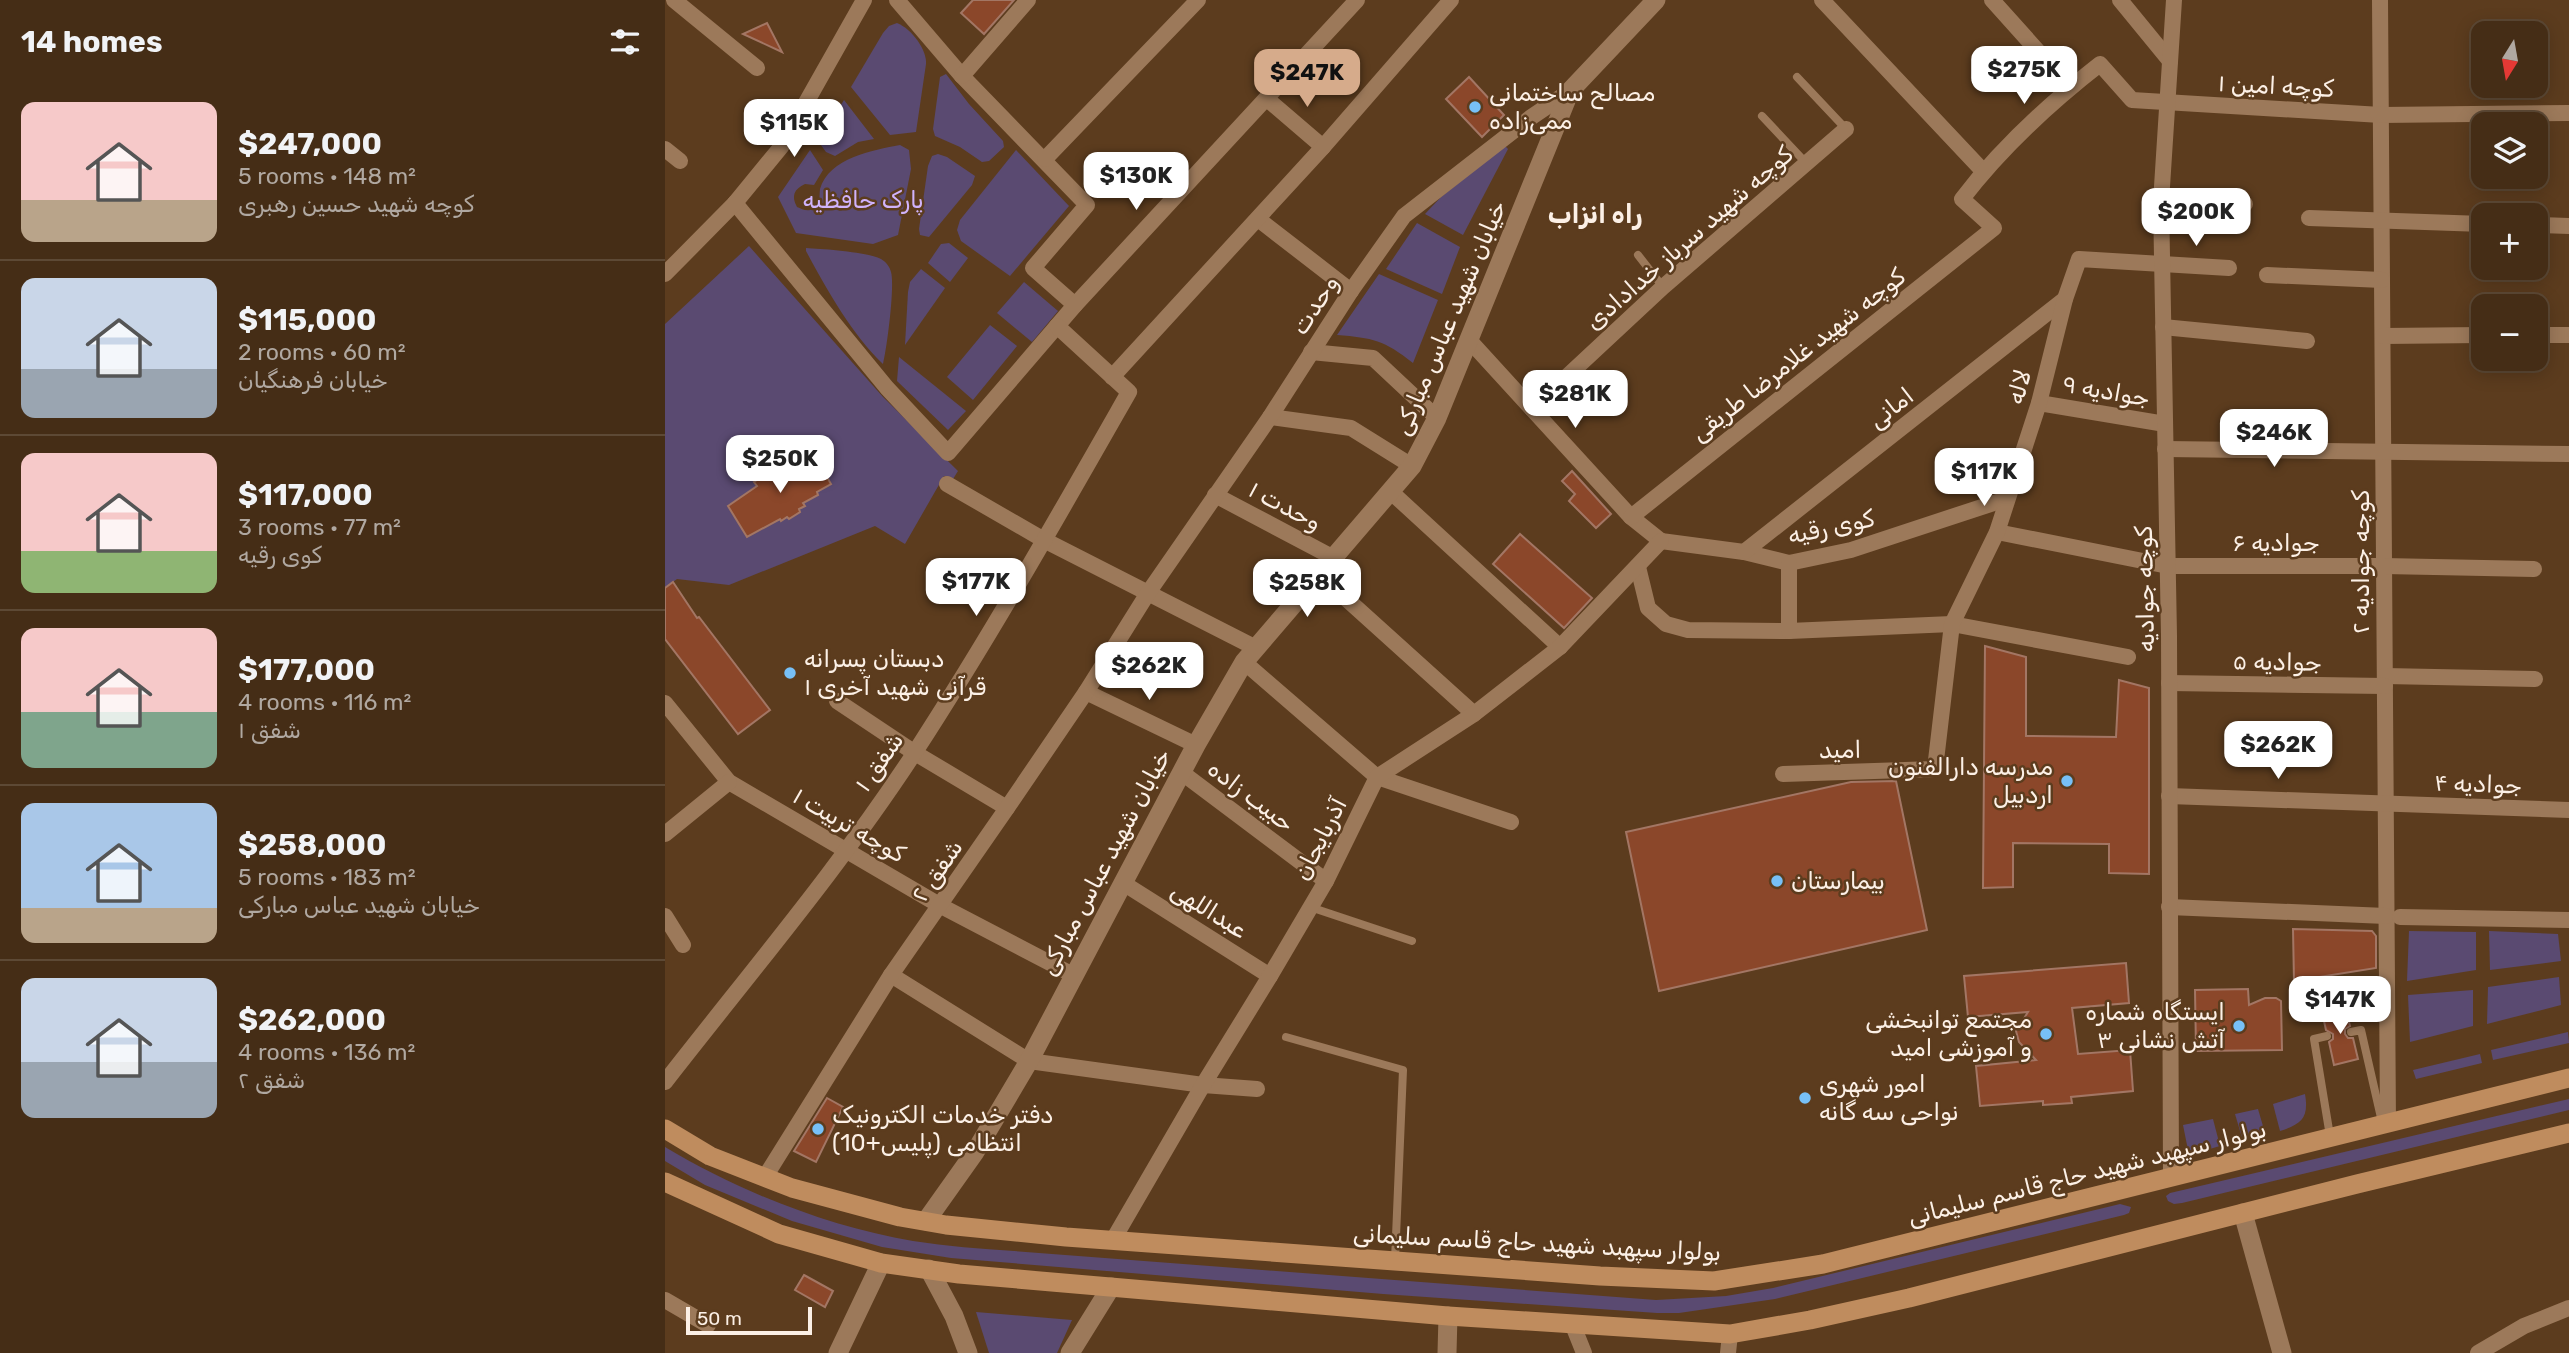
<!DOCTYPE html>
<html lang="en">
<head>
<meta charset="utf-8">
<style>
  :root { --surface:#452d16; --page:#4f3923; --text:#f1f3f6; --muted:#b0a8a1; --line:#5d4935; --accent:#d6ab8b }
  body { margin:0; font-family:Rubik,"Noto Naskh Arabic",sans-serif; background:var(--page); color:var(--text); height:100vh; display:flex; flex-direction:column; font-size:26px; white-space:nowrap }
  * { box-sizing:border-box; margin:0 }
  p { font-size:23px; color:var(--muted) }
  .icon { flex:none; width:38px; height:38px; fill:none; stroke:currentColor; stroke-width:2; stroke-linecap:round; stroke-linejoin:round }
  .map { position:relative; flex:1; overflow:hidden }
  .details { display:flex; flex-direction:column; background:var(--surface); width:665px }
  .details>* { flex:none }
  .needle { width:46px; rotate:191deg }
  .buttons { position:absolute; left:1806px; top:21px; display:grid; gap:14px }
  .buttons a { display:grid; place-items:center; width:77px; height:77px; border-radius:14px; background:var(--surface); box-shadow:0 4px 18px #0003,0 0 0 2px var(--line); font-size:35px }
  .scale { position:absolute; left:21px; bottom:18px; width:126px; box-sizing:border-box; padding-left:7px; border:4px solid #fcf0e6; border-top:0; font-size:19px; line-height:24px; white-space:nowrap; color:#fcf0e6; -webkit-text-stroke:5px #5c3c1e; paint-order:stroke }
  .price { position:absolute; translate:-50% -60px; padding:0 16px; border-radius:14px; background:#fff; color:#222; font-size:23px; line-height:46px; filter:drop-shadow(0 2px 4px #0008) }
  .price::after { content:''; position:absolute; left:50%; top:42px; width:21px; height:16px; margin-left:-10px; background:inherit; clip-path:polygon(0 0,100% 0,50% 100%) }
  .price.selected { background:var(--accent); color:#111 }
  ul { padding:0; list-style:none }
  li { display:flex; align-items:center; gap:21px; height:175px; padding:0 21px }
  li+li { border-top:2px solid var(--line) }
  li span { display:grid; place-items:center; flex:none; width:196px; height:140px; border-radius:14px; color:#555 }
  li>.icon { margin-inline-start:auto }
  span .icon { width:84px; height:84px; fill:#fffc; stroke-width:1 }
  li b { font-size:30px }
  h2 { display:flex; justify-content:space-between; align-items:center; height:84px; padding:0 21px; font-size:30px }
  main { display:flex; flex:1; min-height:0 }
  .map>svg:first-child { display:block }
  .green { fill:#5a4a71; fill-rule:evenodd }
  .building { fill:#8b472a; stroke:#a37664; stroke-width:2 }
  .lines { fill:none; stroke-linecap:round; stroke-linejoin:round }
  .service { stroke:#9c795a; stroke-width:8 }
  .minor { stroke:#9c795a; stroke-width:16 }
  .tertiary { stroke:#9c795a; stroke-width:19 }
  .primary { stroke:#bf8c5e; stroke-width:19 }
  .poi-dot { fill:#77c0f7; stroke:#5c3c1e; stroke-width:2.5 }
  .labels { text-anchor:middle; stroke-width:5; stroke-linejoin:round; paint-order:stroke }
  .street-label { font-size:24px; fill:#fcf0e6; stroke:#5c3c1e }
  .poi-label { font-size:24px; fill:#fcf0e6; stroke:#5c3c1e; text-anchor:start }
  .park-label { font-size:24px; fill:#d0b3fc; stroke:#5c3c1e }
  .neighbourhood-label { font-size:26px; font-weight:bold; fill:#fcf0e6; stroke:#5c3c1e }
</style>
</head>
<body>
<main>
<section class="details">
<h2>14 homes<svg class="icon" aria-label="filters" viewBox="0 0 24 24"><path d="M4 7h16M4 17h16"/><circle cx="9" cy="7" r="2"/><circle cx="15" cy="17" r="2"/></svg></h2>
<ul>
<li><span style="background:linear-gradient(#f6c9c9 70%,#b9a48a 0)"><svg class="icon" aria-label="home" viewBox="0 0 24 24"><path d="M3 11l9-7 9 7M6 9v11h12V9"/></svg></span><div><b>$247,000</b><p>5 rooms · 148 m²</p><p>کوچه شهید حسین رهبری</p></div></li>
<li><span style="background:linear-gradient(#c9d6e8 65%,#9aa5b1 0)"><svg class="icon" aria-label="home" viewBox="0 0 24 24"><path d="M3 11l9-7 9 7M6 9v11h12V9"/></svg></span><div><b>$115,000</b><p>2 rooms · 60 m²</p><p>خیابان فرهنگیان</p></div></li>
<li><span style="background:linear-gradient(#f6c9c9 70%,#8fb573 0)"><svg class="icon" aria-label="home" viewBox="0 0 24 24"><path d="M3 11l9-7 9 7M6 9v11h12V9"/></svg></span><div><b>$117,000</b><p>3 rooms · 77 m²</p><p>کوی رقیه</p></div></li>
<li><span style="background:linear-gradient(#f6c9c9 60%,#7fa58c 0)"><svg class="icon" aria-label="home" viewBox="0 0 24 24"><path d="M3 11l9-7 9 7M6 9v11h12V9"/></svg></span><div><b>$177,000</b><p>4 rooms · 116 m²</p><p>شفق ۱</p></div></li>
<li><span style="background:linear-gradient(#a9c7e8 75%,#b9a48a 0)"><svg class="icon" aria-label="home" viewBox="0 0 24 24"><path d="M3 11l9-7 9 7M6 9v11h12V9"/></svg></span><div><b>$258,000</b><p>5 rooms · 183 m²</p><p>خیابان شهید عباس مبارکی</p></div></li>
<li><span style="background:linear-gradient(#c9d6e8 60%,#9aa5b1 0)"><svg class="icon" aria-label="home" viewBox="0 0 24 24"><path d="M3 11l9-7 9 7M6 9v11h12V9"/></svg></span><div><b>$262,000</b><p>4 rooms · 136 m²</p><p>شفق ۲</p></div></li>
</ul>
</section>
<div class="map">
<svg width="1904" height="1353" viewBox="0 0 1904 1353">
  <rect width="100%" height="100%" fill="#5c3c1e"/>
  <g class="green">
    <path d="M232 23C247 29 262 50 261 64L251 132 225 135 186 87 218 33 224 26Z"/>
    <path d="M281 74 304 104 338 141 339 147 324 161 317 162 295 147 270 136 268 129 275 77Z"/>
    <path d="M179 100 209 139 193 142 170 156 161 152 153 141Z"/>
    <path d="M235 145 244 150 246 169 233 235 208 244 131 233 113 197 145 150 158 170 149 185 140 184C129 189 126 196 132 207 137 209 142 212 148 209 156 204 154 197 155 189 164 158 208 150 235 145Z"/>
    <path d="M840 146 843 149 798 235 760 214 776 197Z"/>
    <path d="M351 150 404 206 345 276 296 241 292 230 295 220Z"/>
    <path d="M273 154 282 157 310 176 307 185 264 237 255 235 254 229 263 166 267 156Z"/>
    <path d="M752 223 795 247 777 294 721 269Z"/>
    <path d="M284 243 303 258 285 282 263 263 276 244Z"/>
    <path d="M84 246 218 397 293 471 288 479 279 476 240 544 210 526 64 585 12 579 0 588V324ZM148 453 166 483 152 492 153 495 138 503 140 506 134 509 135 512 124 519 122 517 116 521 115 519 82 537 63 506 92 486 89 482 113 467 116 472Z"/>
    <path d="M141 248C159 249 202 252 216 259 221 262 225 267 226 272 230 286 222 348 218 364 186 333 162 290 141 251Z"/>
    <path d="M256 269 280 288 240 345 243 292 245 282Z"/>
    <path d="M714 274 773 300 748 363C719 340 708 338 672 335Z"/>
    <path d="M359 282 393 311 367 342 332 313Z"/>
    <path d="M325 325 352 346 308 400 282 377Z"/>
    <path d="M234 357 301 411 283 430 232 381Z"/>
    <path d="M1744 931 1811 932V970L1742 981Z"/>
    <path d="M1824 931 1893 934 1896 961 1825 970Z"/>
    <path d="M1894 977 1896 1005 1822 1024 1823 987Z"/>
    <path d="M1808 990V1026L1745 1042 1743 995Z"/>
    <path d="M1903 1032 1904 1043 1828 1060 1826 1050Z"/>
    <path d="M1815 1054 1817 1063 1751 1079 1748 1070Z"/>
    <path d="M1640 1094C1644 1118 1637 1124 1615 1131L1608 1104Z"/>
    <path d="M1904 1099V1110L1517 1203 1509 1204 1503 1201 1501 1196 1505 1193 1518 1190Z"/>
    <path d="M1593 1109 1600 1133 1578 1141 1570 1114Z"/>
    <path d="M1548 1119 1555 1146 1524 1155 1518 1125Z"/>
    <path d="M0 1147C73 1191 164 1227 248 1241 282 1246 316 1249 349 1251L991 1300 1061 1296 1108 1288 1455 1204 1466 1207 1464 1213 1459 1215 1110 1299 1014 1313H992L718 1294 286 1258 217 1247 127 1221 40 1185 0 1161Z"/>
    <path d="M311 1312 407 1320 392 1353H324Z"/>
  </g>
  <g class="building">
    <path d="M308 0H349L319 34 296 13Z"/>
    <path d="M102 23 117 52 78 34Z"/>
    <path d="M804 77 839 115 817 137 781 99Z"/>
    <path d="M148 452 166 484 152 492 153 495 138 503 140 506 134 509 135 512 124 519 122 517 116 521 115 519 82 537 63 506 92 486 89 482 113 466 116 472Z"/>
    <path d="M907 471 946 514 931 528 904 501 910 494 897 481Z"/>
    <path d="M855 534 927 598 899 628 828 564Z"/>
    <path d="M8 582 32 618 34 617 105 710 73 734 0 639V588Z"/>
    <path d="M1320 646 1361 657V736L1451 737 1454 680 1484 688V874L1444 873V844L1348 843V887L1318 888Z"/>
    <path d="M1231 781 1262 930 994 991 961 832 1186 782Z"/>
    <path d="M1628 929 1707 931 1711 936V968L1629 981Z"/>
    <path d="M1461 963 1464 1003 1407 1008 1413 1054 1465 1050 1468 1091 1406 1097 1407 1103 1378 1105V1101L1315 1106 1311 1066 1371 1060 1354 1042 1351 1031 1363 1012 1303 1017 1299 976Z"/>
    <path d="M1583 989 1584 1005 1600 998H1611L1616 1001 1617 1050 1531 1051 1530 990Z"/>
    <path d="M1680 1006 1685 1026 1680 1029V1034L1683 1038H1688L1693 1059 1669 1065 1664 1042 1668 1039V1034L1661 1030 1657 1012Z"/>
    <path d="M162 1098 178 1107 151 1162 129 1151Z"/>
    <path d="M139 1275 168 1291 160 1307 130 1290Z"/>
  </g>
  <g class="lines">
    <g class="service">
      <path d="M1132 77 1181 129"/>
      <path d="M1097 116 1142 164"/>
      <path d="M973 255 998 287"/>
      <path d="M645 907 747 941"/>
      <path d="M1686 1032 1696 1030 1717 1122"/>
      <path d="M1662 1036 1649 1039 1665 1136"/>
      <path d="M621 1037 738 1070 730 1260"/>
    </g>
    <g class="minor">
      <path d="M9 0 92 68"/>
      <path d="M232 0 297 76 422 205 368 268 410 305"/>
      <path d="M1157 0 1318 171"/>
      <path d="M1327 0 1405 87"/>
      <path d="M1455 0 1505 61"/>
      <path d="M1715 0 1723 1123"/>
      <path d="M297 76 363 0"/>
      <path d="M602 99 658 147"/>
      <path d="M0 149 15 161"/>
      <path d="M380 159 533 0"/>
      <path d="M1496 202 1580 204"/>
      <path d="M70 203 222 388 283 453 410 305 692 0"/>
      <path d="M1644 218 1818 224"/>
      <path d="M593 219 686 291"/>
      <path d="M1871 225 1904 226"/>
      <path d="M0 274 70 203 116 147 199 0"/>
      <path d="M1602 275 1717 280"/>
      <path d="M1498 327 1642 341"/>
      <path d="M1871 335H1904"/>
      <path d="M1718 336 1818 335"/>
      <path d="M804 340 966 517 996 541"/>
      <path d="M646 352 708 358 772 418"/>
      <path d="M447 377 658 147 786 0"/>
      <path d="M1374 403 1500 424"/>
      <path d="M867 409 998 287 1181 129"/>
      <path d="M605 417 686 428 747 466"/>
      <path d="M1500 449 1904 454"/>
      <path d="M282 484 379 540 591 648"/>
      <path d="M725 491 895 647"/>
      <path d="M550 495 669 558"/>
      <path d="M966 517 1329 228 1297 199C1336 148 1385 103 1435 64L1467 100 1716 115 1904 113"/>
      <path d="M1332 532 1503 566H1719L1869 569"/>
      <path d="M996 541 1079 552 1124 563 1186 550 1341 499"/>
      <path d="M1079 552 1400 299"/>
      <path d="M973 567 983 608 1001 624 1023 630 1124 631 1287 624 1463 657"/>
      <path d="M655 575 809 714"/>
      <path d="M1124 631V563"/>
      <path d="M579 662 712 777 846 822"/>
      <path d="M1720 676 1870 679"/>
      <path d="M1504 683 1720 686"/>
      <path d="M421 692 531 745"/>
      <path d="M172 701 250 753 342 808"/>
      <path d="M0 703 64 782 276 906 408 975"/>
      <path d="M516 772 661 881"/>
      <path d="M1118 774 1270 769 1287 624 1332 532 1374 403 1400 299 1414 259 1564 268"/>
      <path d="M1504 796 1904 810"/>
      <path d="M0 834 64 782"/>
      <path d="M458 883 605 976"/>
      <path d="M1504 907 1721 916"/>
      <path d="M0 916 18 945"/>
      <path d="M1735 917 1904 920"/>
      <path d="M226 975 364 1061 538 1085 592 1089"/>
      <path d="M0 1082C84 974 175 867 250 752 326 635 395 513 464 392L392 326"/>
      <path d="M100 1177 226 975 342 808 421 692 483 593 605 417 686 291 739 216 865 118 905 91"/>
      <path d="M1506 1177 1504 636 1496 202 1509 0"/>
      <path d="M448 1240 538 1085 605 976 661 881 712 777 809 714 895 647 996 541"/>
      <path d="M0 1300 43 1325"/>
      <path d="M907 1323 919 1353"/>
      <path d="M1063 1353 1065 1334"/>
      <path d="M1813 1353 1859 1326 1904 1308"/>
    </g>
    <g class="tertiary">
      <path d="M1578 1213 1617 1353"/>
      <path d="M261 1221 310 1152 364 1061 531 745 579 662 747 466 772 418 905 91 991 0"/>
      <path d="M264 1269 289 1316 303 1353"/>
      <path d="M173 1353 216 1263"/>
      <path d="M405 1353 446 1287"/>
      <path d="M782 1353 783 1316"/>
    </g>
    <g class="primary">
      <path d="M0 1129 45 1156 127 1188 235 1217 281 1225 401 1237 935 1276 1049 1281 1158 1264 1904 1078"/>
      <path d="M0 1182 114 1234 216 1263 294 1274 783 1316 1065 1334 1145 1320 1244 1298 1692 1184 1904 1133"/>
    </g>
  </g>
  <g class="poi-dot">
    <circle cx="810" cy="107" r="7"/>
    <circle cx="125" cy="673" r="7"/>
    <circle cx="1402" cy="781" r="7"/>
    <circle cx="1112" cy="881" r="7"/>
    <circle cx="1574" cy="1026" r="7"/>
    <circle cx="1381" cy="1034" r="7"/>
    <circle cx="1140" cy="1098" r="7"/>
    <circle cx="153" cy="1129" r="7"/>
  </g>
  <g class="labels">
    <g class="street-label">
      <text transform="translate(1611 86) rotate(3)" y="8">کوچه امین ۱</text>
      <text transform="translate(1024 238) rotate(-41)" y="8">کوچه شهید سرباز خدادادی</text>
      <text transform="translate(650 305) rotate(-57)" y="8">وحدت</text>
      <text transform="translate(785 318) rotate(-67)" y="8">خیابان شهید عباس مبارکی</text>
      <text transform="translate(1133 355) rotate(-38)" y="8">کوچه شهید غلامرضا طریقی</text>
      <text transform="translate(1354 387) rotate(-74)" y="8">لاله</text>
      <text transform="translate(1441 391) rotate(10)" y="8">جوادیه ۹</text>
      <text transform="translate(1226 408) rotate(-38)" y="8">امانی</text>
      <text transform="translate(620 506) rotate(28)" y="8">وحدت ۱</text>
      <text transform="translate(1166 527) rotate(-12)" y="8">کوی رقیه</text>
      <text x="1611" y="551">جوادیه ۶</text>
      <text transform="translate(1696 562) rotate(-90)" y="8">کوچه جوادیه ۲</text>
      <text transform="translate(1480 589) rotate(-91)" y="8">کوچه جوادیه</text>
      <text transform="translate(1612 662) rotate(1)" y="8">جوادیه ۵</text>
      <text transform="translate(1175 750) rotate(-1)" y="8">امید</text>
      <text transform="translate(214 762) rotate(-55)" y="8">شفق ۱</text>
      <text transform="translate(1813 784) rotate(2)" y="8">جوادیه ۴</text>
      <text transform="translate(586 796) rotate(37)" y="8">حبیب زاده</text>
      <text transform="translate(184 825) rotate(30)" y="8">کوچه تربیت ۱</text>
      <text transform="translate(655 839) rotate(-63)" y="8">آذربایجان</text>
      <text transform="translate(440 862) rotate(-62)" y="8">خیابان شهید عباس مبارکی</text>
      <text transform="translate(272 871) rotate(-55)" y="8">شفق ۲</text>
      <text transform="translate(544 910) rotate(32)" y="8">عبداللهی</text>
      <text transform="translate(1422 1173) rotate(-14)" y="8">بولوار سپهبد شهید حاج قاسم سلیمانی</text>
      <text transform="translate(872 1243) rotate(3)" y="8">بولوار سپهبد شهید حاج قاسم سلیمانی</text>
    </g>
    <g class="poi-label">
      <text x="824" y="101">مصالح ساختمانی<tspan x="824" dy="28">ممی‌زاده</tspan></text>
      <text x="139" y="667">دبستان پسرانه<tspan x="139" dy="28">قرآنی شهید آخری ۱</tspan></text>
      <text x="1388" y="775" text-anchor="end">مدرسه دارالفنون<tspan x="1388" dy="28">اردبیل</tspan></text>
      <text x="1126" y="889">بیمارستان</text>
      <text x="1560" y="1020" text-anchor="end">ایستگاه شماره<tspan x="1560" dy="28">۳ آتش نشانی</tspan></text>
      <text x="1367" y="1028" text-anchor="end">مجتمع توانبخشی<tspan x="1367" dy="28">و آموزشی امید</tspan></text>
      <text x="1154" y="1092">امور شهری<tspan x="1154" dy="28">نواحی سه گانه</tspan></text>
      <text x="167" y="1123">دفتر خدمات الکترونیک<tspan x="167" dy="28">انتظامی (پلیس+10)</tspan></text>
    </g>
    <g class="park-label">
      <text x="198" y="208">پارک حافظیه</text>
    </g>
    <g class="neighbourhood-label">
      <text x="930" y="223">راه انزاب</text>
    </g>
  </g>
</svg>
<div class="buttons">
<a><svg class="needle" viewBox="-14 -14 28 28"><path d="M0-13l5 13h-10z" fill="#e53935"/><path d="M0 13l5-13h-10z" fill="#b0a8a1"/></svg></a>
<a><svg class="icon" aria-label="layers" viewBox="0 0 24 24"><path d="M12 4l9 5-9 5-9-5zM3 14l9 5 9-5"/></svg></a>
<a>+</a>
<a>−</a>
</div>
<div class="scale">50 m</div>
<b class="price" style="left:1359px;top:106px">$275K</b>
<b class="price selected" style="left:642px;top:109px">$247K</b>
<b class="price" style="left:129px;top:159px">$115K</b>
<b class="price" style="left:471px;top:212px">$130K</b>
<b class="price" style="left:1531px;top:248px">$200K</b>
<b class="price" style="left:910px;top:430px">$281K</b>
<b class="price" style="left:1609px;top:469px">$246K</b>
<b class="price" style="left:115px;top:495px">$250K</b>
<b class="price" style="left:1319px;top:508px">$117K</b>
<b class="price" style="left:311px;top:618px">$177K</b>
<b class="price" style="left:642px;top:619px">$258K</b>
<b class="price" style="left:484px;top:702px">$262K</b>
<b class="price" style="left:1613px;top:781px">$262K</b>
<b class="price" style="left:1675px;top:1036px">$147K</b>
</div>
</main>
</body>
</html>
